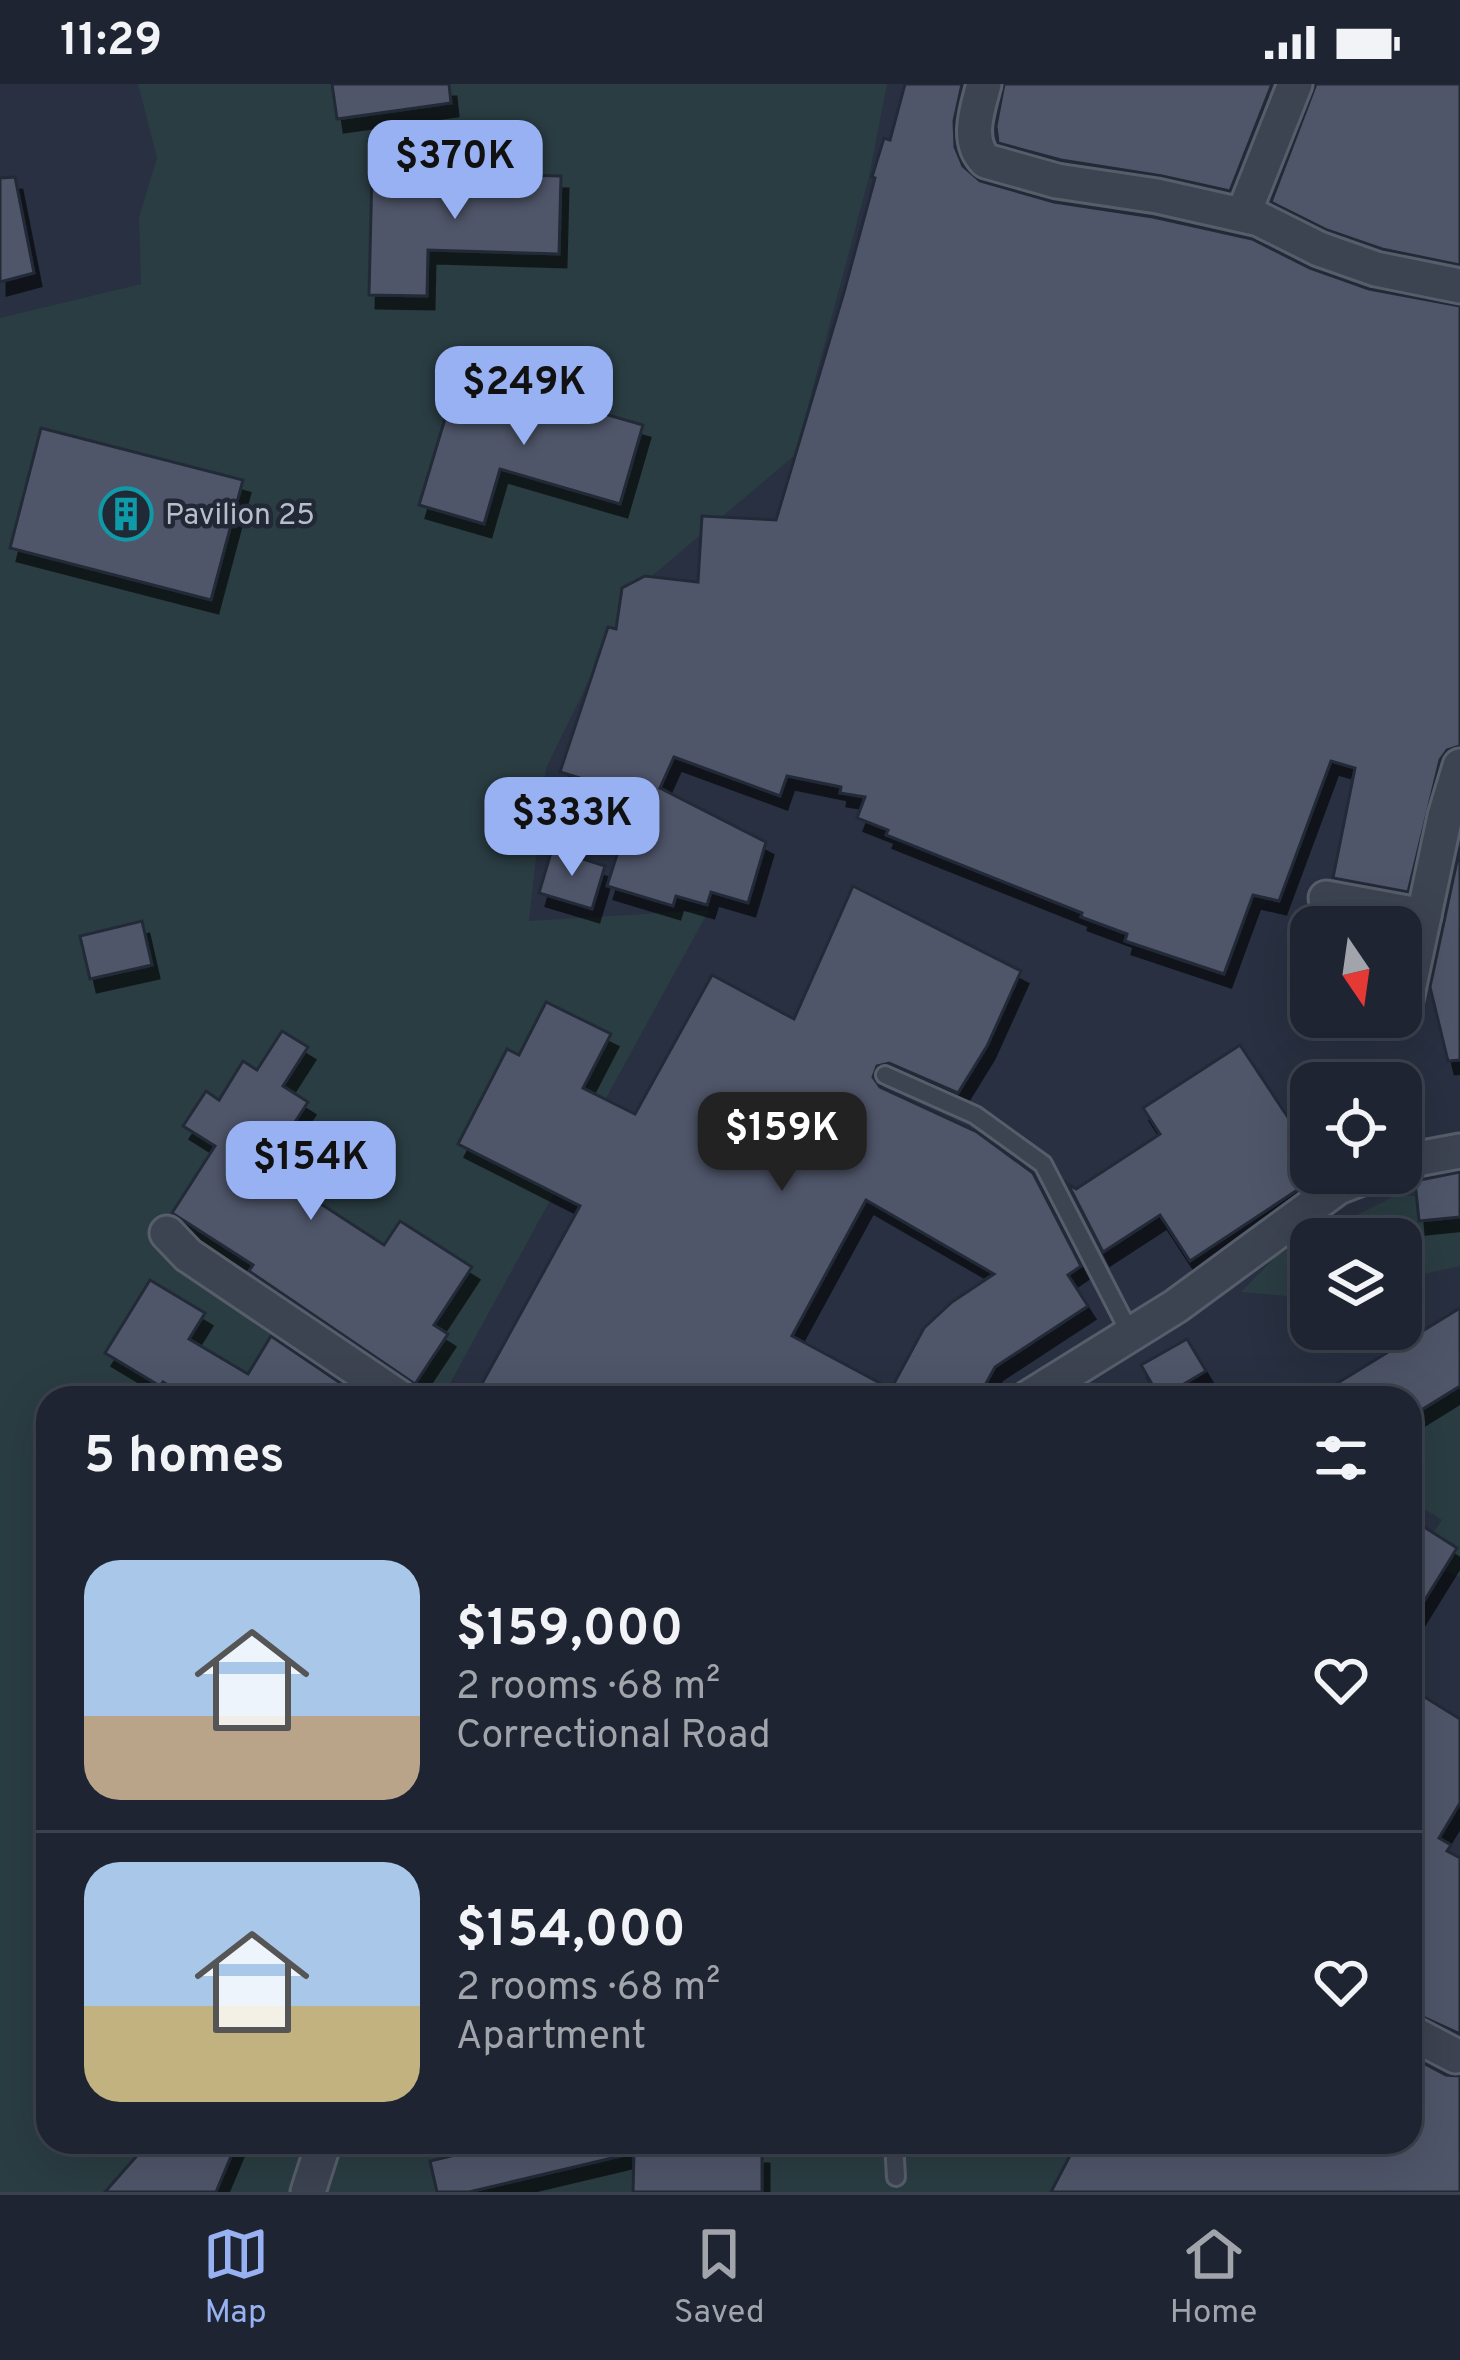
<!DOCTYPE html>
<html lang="en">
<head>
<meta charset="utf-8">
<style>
  :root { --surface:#1e2431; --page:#2b303d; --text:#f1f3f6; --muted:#a1a4ab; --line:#3c414d; --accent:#97b1f2 }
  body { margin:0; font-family:Overpass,sans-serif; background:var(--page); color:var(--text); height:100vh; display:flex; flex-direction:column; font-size:45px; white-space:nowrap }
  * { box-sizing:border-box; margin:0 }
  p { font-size:39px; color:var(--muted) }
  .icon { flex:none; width:66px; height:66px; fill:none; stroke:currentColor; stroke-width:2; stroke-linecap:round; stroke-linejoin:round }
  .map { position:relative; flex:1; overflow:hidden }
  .drawer { position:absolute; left:36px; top:1302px; width:1386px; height:768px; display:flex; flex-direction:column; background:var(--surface); border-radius:36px; box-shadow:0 12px 48px #0002,0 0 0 3px var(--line) }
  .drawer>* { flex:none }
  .needle { width:78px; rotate:167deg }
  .controls { position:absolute; left:1290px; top:822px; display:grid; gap:24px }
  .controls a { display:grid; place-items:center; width:132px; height:132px; border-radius:24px; background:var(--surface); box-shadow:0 12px 48px #0002,0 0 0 3px var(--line); font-size:60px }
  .price { position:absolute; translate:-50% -102px; padding:0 27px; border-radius:24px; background:var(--accent); color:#111; font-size:39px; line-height:78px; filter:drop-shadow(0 3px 6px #0008) }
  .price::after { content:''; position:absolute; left:50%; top:72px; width:36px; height:27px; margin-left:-18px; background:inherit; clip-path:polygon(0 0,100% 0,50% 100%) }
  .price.selected { background:#222; color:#fff }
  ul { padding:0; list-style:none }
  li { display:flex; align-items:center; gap:36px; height:300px; padding:0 48px }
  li+li { border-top:3px solid var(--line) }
  li span { display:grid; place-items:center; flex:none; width:336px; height:240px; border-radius:36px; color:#555 }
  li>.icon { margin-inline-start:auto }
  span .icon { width:144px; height:144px; fill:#fffc; stroke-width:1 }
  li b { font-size:51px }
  h2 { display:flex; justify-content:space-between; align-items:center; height:144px; padding:0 48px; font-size:51px }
  .status { display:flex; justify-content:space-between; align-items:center; height:84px; padding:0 60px; background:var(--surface); direction:ltr }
  .status svg { height:33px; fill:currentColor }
  .tab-bar { display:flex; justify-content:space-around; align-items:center; height:168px; border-top:3px solid var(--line); background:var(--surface); font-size:33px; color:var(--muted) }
  .tab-bar a { display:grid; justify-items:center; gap:6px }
  .tab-bar .selected { color:var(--accent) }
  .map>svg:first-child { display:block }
  .green { fill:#2a3d42 }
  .building { fill:#4f5769; stroke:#232a38; stroke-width:3; fill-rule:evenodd; filter:url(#shadow) }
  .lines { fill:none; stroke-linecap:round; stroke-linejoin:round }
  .lane-casing { stroke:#575e6b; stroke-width:22 }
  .street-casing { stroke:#575e6b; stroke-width:39 }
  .lane { stroke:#3c4351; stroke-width:16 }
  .street { stroke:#3c4351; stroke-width:33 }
  .labels { text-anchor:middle; stroke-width:9; stroke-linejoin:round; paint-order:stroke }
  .poi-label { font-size:30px; fill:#b9becb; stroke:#212836; text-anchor:start }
</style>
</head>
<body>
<div class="status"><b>11:29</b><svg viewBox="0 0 49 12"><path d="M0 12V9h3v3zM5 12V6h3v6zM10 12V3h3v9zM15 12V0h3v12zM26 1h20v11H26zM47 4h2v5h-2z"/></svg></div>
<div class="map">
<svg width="1460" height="2108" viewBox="0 0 1460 2108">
  <defs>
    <filter id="shadow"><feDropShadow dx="7" dy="13" stdDeviation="0" flood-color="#0009"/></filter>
  </defs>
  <rect width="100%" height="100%" fill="#283041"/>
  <g class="green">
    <path d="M138 0H887L869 93 795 371 632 509 546 684 529 837 709 826 442 1314H48V2058H1102L1081 2108H0V234L141 200 139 133 157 74Z"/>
    <path d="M1397 1111 1460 1116V1182L1401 1195V1155H1311V1214L1241 1208 1277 1171Z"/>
    <path d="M1460 1295V1493L1414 1476 1442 1436 1410 1416V1329Z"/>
  </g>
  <g class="building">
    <path d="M332 0H449L451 19 337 35Z"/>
    <path d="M905 0H962L954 37 955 63 963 82 980 97 1054 118 1153 133 1252 155 1310 184 1369 205 1460 222V662L1447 666 1440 676 1408 808 1333 794 1355 684 1331 677 1279 817 1253 811 1224 890 1125 857 1127 850 1081 833 1082 829 886 751 888 746 857 734 865 713 840 709 841 703 787 692 780 712 674 673 660 704 766 758 748 819 711 808 707 821 676 812 673 822 607 802 636 711 560 688 608 543 616 545 622 504 645 492 698 498 702 432 776 436 844 208 875 94 872 93 884 54 890 56Z"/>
    <path d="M1004 0H1272L1230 107 1162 92 1061 76 998 59 996 42Z"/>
    <path d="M1316 0H1460V181L1382 165 1327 146 1271 118Z"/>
    <path d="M372 87 561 92 559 170 428 166 427 212 369 211Z"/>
    <path d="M15 93 34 189 0 198V94Z"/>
    <path d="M459 288 643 341 620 420 500 385 484 440 419 421Z"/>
    <path d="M41 344 243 396 211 516 10 464Z"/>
    <path d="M1460 763V976L1448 977 1430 903Z"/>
    <path d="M552 765 605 782 592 825 539 809Z"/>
    <path d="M853 802 1021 887 987 962 958 1009 889 979 877 982 873 993 880 1003 977 1048 1033 1089 1081 1182 1068 1191 1088 1222 995 1283 978 1314H474L580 1122 458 1060 507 965 519 971 546 918 611 950 583 1004 635 1030 712 891 794 935ZM866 1116 994 1190 952 1218 924 1244 891 1305 792 1252Z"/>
    <path d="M142 837 152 881 90 895 80 852Z"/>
    <path d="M282 947 308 963 283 1002 308 1018 291 1044 327 1067 301 1107 384 1161 400 1137 472 1183 434 1241 448 1250 415 1300 249 1187 253 1181 172 1129 215 1062 183 1042 206 1007 219 1016 243 977 257 986Z"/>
    <path d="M1240 961 1297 1047 1311 1037V1097L1190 1177 1160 1131 1103 1168 1068 1100 1076 1105 1160 1050 1143 1024Z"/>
    <path d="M1460 1088V1133L1419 1137 1415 1097Z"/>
    <path d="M150 1196 205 1229 189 1255 248 1290 271 1252 361 1313 190 1314 163 1298 160 1302 105 1269Z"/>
    <path d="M1460 1224V1302L1410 1333V1314H1313Z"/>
    <path d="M1187 1255 1206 1287 1160 1314 1141 1281Z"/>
    <path d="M1410 1434 1457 1464 1410 1540Z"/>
    <path d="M1410 1604 1460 1635V1719L1439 1754 1451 1761 1447 1767 1460 1774V1950L1410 1927Z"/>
    <path d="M1410 1972 1446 1991 1460 1992V2108H1051L1077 2058H1410Z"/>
    <path d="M149 2058H237L216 2108H105Z"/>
    <path d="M510 2058H627L629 2070 469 2108H437L430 2077Z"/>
    <path d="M762 2067V2108H633L634 2068Z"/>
  </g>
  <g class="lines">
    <g class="lane-casing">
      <g id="lane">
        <path d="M885 991 975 1031 1043 1080 1131 1251"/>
        <path d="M894 2058 896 2093"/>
      </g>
    </g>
    <g class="street-casing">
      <g id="street">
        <path d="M984 0C978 24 965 57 986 77L1057 97 1157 112 1259 135 1319 165 1376 185 1460 202"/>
        <path d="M1243 131 1295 0"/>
        <path d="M1326 814 1424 832"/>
        <path d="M1406 916 1445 732 1460 682"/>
        <path d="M1401 1078 1460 1067"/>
        <path d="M167 1149 188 1171 400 1314"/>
        <path d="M1028 1314 1176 1222 1338 1103 1374 1089"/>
        <path d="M1410 1948 1456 1972"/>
        <path d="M308 2108 324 2058"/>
      </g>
    </g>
    <use href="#lane" class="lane"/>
    <use href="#street" class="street"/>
  </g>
  <defs>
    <g id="building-ring" transform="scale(2.7)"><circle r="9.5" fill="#212836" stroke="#0f9aa8" stroke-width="1.5"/><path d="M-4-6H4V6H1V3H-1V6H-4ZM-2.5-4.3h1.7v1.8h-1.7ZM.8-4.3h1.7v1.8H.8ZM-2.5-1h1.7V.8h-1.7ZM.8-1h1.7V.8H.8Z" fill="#0f9aa8"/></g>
  </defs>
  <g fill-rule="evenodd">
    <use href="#building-ring" x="126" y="430"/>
  </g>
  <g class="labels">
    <g class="poi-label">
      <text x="165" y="440">Pavilion 25</text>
    </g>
  </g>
</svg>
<div class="controls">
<a><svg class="needle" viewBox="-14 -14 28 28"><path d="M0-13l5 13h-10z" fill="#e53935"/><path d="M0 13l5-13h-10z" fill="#a1a4ab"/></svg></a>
<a><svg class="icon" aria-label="locate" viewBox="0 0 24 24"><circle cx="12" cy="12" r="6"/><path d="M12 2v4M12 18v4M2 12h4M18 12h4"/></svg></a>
<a><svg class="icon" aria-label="layers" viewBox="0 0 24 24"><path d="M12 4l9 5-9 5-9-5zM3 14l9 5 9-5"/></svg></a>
</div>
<b class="price" style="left:455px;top:138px">$370K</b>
<b class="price" style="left:524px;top:364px">$249K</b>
<b class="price" style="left:572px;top:795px">$333K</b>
<b class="price selected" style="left:782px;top:1110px">$159K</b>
<b class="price" style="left:311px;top:1139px">$154K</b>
<section class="drawer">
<h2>5 homes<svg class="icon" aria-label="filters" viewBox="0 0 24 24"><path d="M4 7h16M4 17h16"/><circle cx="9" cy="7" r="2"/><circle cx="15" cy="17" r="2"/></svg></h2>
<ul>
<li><span style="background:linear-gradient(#a9c7e8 65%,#b9a48a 0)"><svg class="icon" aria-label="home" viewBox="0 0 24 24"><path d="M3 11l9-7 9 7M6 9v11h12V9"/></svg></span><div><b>$159,000</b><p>2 rooms · 68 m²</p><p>Correctional Road</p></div><svg class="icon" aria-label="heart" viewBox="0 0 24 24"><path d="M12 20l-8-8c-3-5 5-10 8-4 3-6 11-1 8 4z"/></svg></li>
<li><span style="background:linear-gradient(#a9c7e8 60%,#c2b280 0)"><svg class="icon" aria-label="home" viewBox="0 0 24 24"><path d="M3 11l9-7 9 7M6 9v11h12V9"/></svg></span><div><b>$154,000</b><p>2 rooms · 68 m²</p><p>Apartment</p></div><svg class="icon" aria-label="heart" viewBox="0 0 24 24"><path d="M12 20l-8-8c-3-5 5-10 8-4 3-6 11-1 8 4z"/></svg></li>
</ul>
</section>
</div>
<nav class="tab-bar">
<a class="selected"><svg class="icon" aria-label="map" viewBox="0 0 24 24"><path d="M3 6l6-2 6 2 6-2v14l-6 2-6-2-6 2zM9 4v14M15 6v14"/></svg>Map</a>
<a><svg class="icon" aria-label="saved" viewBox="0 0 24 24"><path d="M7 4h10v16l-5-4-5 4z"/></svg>Saved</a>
<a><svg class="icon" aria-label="home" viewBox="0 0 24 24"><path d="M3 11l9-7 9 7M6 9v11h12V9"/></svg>Home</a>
</nav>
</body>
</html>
